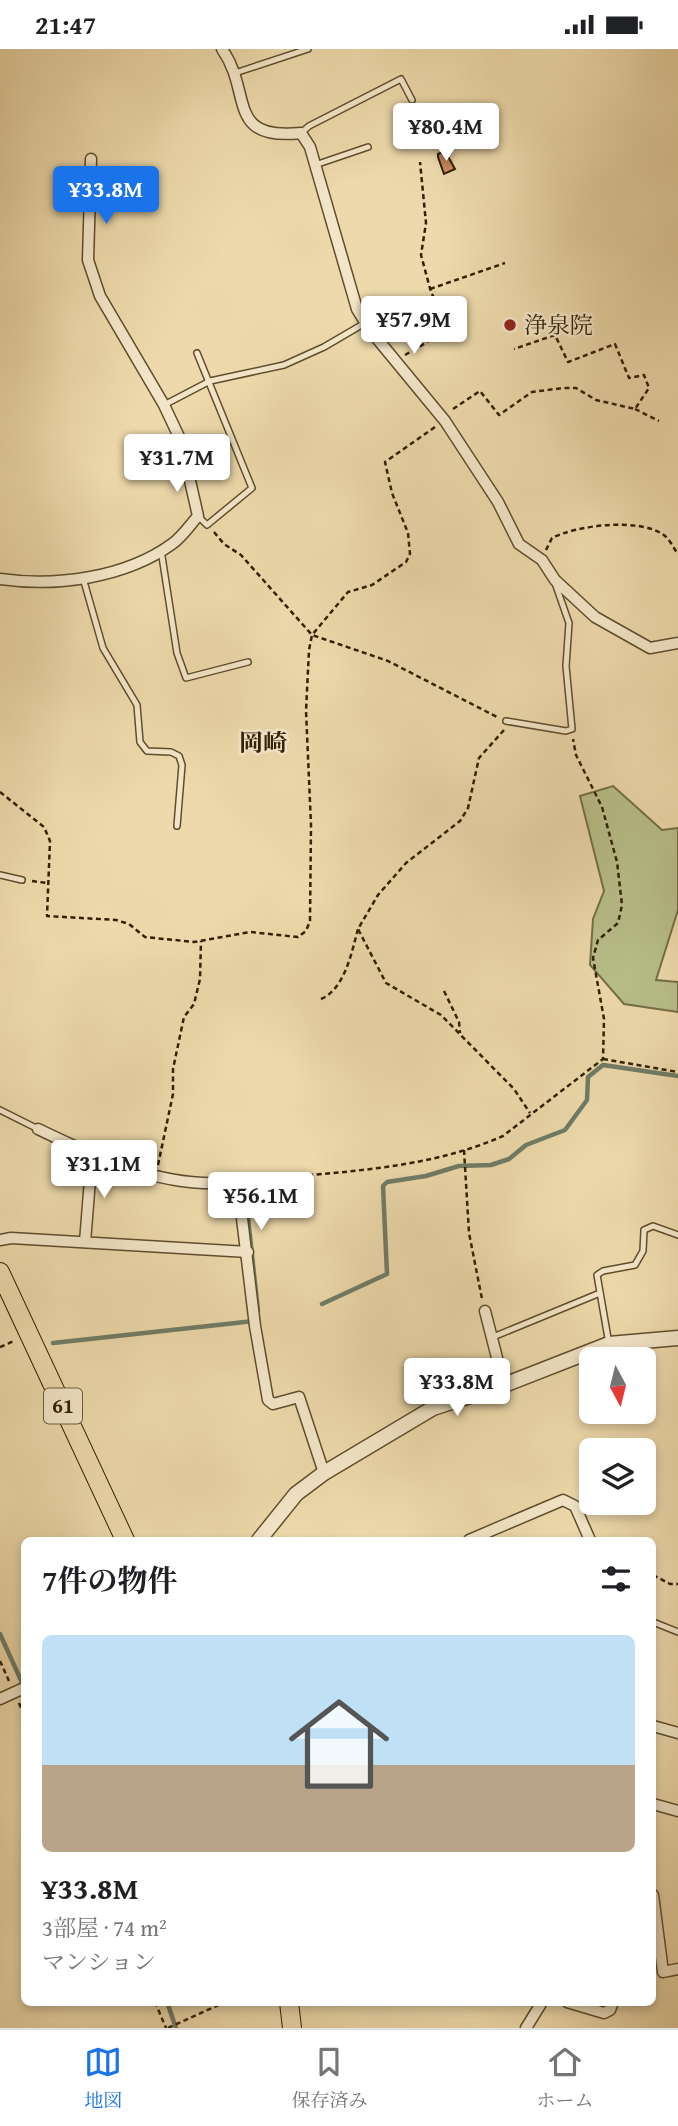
<!DOCTYPE html>
<html lang="ja">
<head>
<meta charset="utf-8">
<style>
  :root { --surface:#fff; --page:#f2f2f2; --text:#202124; --muted:#757577; --line:#e0e0e0; --accent:#1a73e8 }
  body { margin:0; font-family:"Gentium Book Plus","Noto Serif JP",serif; background:var(--page); color:var(--text); height:100vh; display:flex; flex-direction:column; font-size:26px; white-space:nowrap }
  * { box-sizing:border-box; margin:0 }
  p { font-size:23px; color:var(--muted) }
  .icon { flex:none; width:38px; height:38px; fill:none; stroke:currentColor; stroke-width:2; stroke-linecap:round; stroke-linejoin:round }
  .map { position:relative; flex:1; overflow:hidden }
  .sheet { position:absolute; left:21px; top:1488px; width:635px; height:469px; display:flex; flex-direction:column; background:var(--surface); border-radius:10px; box-shadow:0 4px 10px #0003 }
  .sheet>* { flex:none }
  .needle { width:46px; rotate:173deg }
  .fabs { position:absolute; left:579px; top:1298px; display:grid; gap:14px }
  .fabs a { display:grid; place-items:center; width:77px; height:77px; border-radius:10px; background:var(--surface); box-shadow:0 4px 10px #0003; font-size:35px }
  .price { position:absolute; translate:-50% -60px; padding:0 16px; border-radius:7px; background:#fff; color:#222; font-size:23px; line-height:46px; filter:drop-shadow(0 2px 4px #0008) }
  .price::after { content:''; position:absolute; left:50%; top:42px; width:21px; height:16px; margin-left:-10px; background:inherit; clip-path:polygon(0 0,100% 0,50% 100%) }
  .price.active { background:var(--accent); color:#fff }
  ul { padding:0; list-style:none }
  li { display:grid; align-content:center; gap:14px; height:371px; padding:0 21px }
  li+li { border-top:2px solid var(--line) }
  li span { display:grid; place-items:center; height:217px; border-radius:10px; color:#555 }
  li>.icon { margin-inline-start:auto }
  span .icon { width:126px; height:126px; fill:#fffc; stroke-width:1 }
  li b { font-size:30px }
  h2 { display:flex; justify-content:space-between; align-items:center; height:84px; padding:0 21px; font-size:30px }
  .status { display:flex; justify-content:space-between; align-items:center; height:49px; padding:0 35px; background:var(--surface); direction:ltr }
  .status svg { height:19px; fill:currentColor }
  .tabs { display:flex; justify-content:space-around; align-items:center; height:98px; border-top:2px solid var(--line); background:var(--surface); font-size:19px; color:var(--muted) }
  .tabs a { display:grid; justify-items:center; gap:4px }
  .tabs .active { color:var(--accent) }
  .map>svg:first-child { display:block }
  .green { fill:#b8bf89; stroke:#746e47; stroke-width:2 }
  .lines { fill:none; stroke-linecap:round; stroke-linejoin:round }
  .stream { stroke:#6f7c66; stroke-width:4.5 }
  .building { fill:#cb8b5e; stroke:#301e05; stroke-width:2 }
  .service-casing { stroke:#5f4d2e; stroke-width:8 }
  .minor-casing { stroke:#5f4d2e; stroke-width:13 }
  .tertiary-casing { stroke:#5f4d2e; stroke-width:17 }
  .primary-casing { stroke:#301e05; stroke-width:20 }
  .path { stroke:#301e05; stroke-width:2.5; stroke-dasharray:5 3.5; stroke-linecap:butt }
  .service { stroke:#f3e6c8; stroke-width:5 }
  .minor { stroke:#f3e6c8; stroke-width:10 }
  .tertiary { stroke:#f3e6c8; stroke-width:14 }
  .primary { stroke:#edd9ab; stroke-width:18 }
  .poi-dot { fill:#8f2418; stroke:#f3e6c8; stroke-width:2.5 }
  .labels { text-anchor:middle; stroke-width:5; stroke-linejoin:round; paint-order:stroke }
  .shield { fill:#f3e6c8; stroke:#6a5a40; stroke-width:2 }
  .shield-label { font-size:21px; font-weight:bold; fill:#301e05 }
  .poi-label { font-size:23px; fill:#301e05; stroke:#f3e6c8; text-anchor:start }
  .neighbourhood-label { font-size:24px; font-weight:bold; fill:#301e05; stroke:#f3e6c8 }
</style>
</head>
<body>
<div class="status"><b>21:47</b><svg viewBox="0 0 49 12"><path d="M0 12V9h3v3zM5 12V6h3v6zM10 12V3h3v9zM15 12V0h3v12zM26 1h20v11H26zM47 4h2v5h-2z"/></svg></div>
<div class="map">
<svg width="678" height="1979" viewBox="0 0 678 1979">
  <rect width="100%" height="100%" fill="#edd9ab"/>
  <filter id="stains"><feTurbulence type="fractalNoise" baseFrequency=".00286" numOctaves="4"/><feColorMatrix values="0 0 0 0 .2 0 0 0 0 .09 0 0 0 0 .02 0 0 0 .5 -.17"/></filter>
  <radialGradient id="worn" r=".72"><stop offset=".6" stop-color="#630" stop-opacity="0"/><stop offset="1" stop-color="#630" stop-opacity=".3"/></radialGradient>
  <path class="green" d="M613 737 662 781 678 779V861L656 931 678 933V963L624 955 590 916 593 870 604 842 580 747Z"/>
  <g class="lines">
    <g class="stream">
      <path d="M247 1159 258 1262"/>
      <path d="M322 1255 387 1225 383 1137 387 1133 426 1127 459 1117 491 1116 509 1110 526 1096 565 1081 587 1051 588 1028 603 1016 678 1027"/>
      <path d="M53 1294 254 1272"/>
      <path d="M0 1585 24 1638"/>
      <path d="M167 1953 176 1979"/>
    </g>
  </g>
  <path class="building" d="M445 102 455 120 444 125 438 108V105Z"/>
  <g class="lines">
    <g class="service-casing">
      <g id="service">
        <path d="M235 24 308 0"/>
        <path d="M301 84 309 77 401 30 412 51"/>
        <path d="M315 116 368 98"/>
        <path d="M197 304 252 439 207 476 198 467"/>
        <path d="M164 356 210 332 284 316 324 298 365 274"/>
        <path d="M161 501 177 604 186 629 248 613"/>
        <path d="M83 529 103 599 137 656 140 693 147 702 171 703 179 707 182 716 177 777"/>
        <path d="M506 672 566 682 572 680 566 617 569 574 555 534"/>
        <path d="M0 826 22 831"/>
        <path d="M0 1061 38 1080"/>
        <path d="M493 1288 600 1244"/>
        <path d="M609 1295 597 1226 603 1222 635 1216 643 1202 644 1181 653 1177 678 1186"/>
        <path d="M653 1573 678 1583"/>
      </g>
    </g>
    <g class="minor-casing">
      <g id="minor">
        <path d="M222 0C253 44 225 92 301 84L310 98 357 260 370 281 445 372 498 453 519 495 542 511 555 531 595 568 650 599 678 594"/>
        <path d="M0 530C56 538 125 529 172 495 182 488 190 476 198 467L181 392 164 356 100 247 88 211 91 110"/>
        <path d="M38 1080C96 1108 156 1137 222 1134L225 1158 241 1161 255 1277 268 1351 273 1355 299 1348 324 1424"/>
        <path d="M0 1191 11 1189 248 1203"/>
        <path d="M85 1193 92 1106"/>
        <path d="M485 1262 504 1336"/>
        <path d="M469 1491 563 1451 575 1457 590 1491"/>
        <path d="M0 1650 24 1639"/>
        <path d="M653 1677 678 1684"/>
        <path d="M653 1755 678 1762"/>
        <path d="M653 1846 663 1923 678 1920"/>
        <path d="M567 1953 604 1964 610 1961 613 1953"/>
        <path d="M526 1979 542 1953"/>
      </g>
    </g>
    <g class="tertiary-casing">
      <path id="tertiary" d="M259 1491 296 1445 324 1424 433 1359 504 1336 609 1295 678 1289"/>
    </g>
    <g class="primary-casing">
      <g id="primary">
        <path d="M0 1223 125 1491"/>
        <path d="M289 1953 292 1979"/>
      </g>
    </g>
    <g class="path">
      <path d="M430 240 505 214"/>
      <path d="M405 306 449 280 431 243 421 206 426 174 420 113"/>
      <path d="M453 360 480 342 499 366 532 343 563 339H576L596 351 635 360 649 339 644 326 629 329 615 295 568 313 555 286 514 300"/>
      <path d="M635 360 659 372"/>
      <path d="M214 483 224 495 241 506 312 586 388 612 499 669"/>
      <path d="M546 501 552 489C577 476 642 468 665 487 670 491 674 500 678 505"/>
      <path d="M504 681 479 709 468 759 460 772 406 814 378 846 358 880 386 934 441 966 514 1040 530 1064"/>
      <path d="M0 743 44 778 50 792 47 867 116 871 129 875 145 888 194 893 250 883 298 888 306 882 310 872 311 776 306 662 309 601 312 586 348 543 372 536 406 513 410 505 408 484 392 444 385 413 435 378"/>
      <path d="M32 832 47 834"/>
      <path d="M444 942 459 973 460 984"/>
      <path d="M321 950C345 940 352 902 358 880"/>
      <path d="M603 1010 678 1023"/>
      <path d="M464 1101 469 1184 482 1250"/>
      <path d="M158 1116 173 1045V1020L184 968 194 955 200 930 201 892"/>
      <path d="M232 1133C322 1123 419 1124 503 1087L603 1010 604 970 593 909 598 891 618 874 622 856 617 813 602 758 576 706 573 690"/>
      <path d="M0 1298 14 1292"/>
      <path d="M653 1526 670 1535H678"/>
      <path d="M0 1612 9 1632"/>
      <path d="M19 1654 24 1667"/>
      <path d="M155 1953 166 1979"/>
      <path d="M168 1979 225 1953"/>
    </g>
    <use href="#service" class="service"/>
    <use href="#minor" class="minor"/>
    <use href="#tertiary" class="tertiary"/>
    <use href="#primary" class="primary"/>
  </g>
  <circle class="poi-dot" cx="510" cy="276" r="7"/>
  <g class="labels">
    <rect class="shield" x="44" y="1339.5" width="38" height="35" rx="5"/>
    <g class="shield-label">
      <text x="63" y="1364">61</text>
    </g>
    <g class="poi-label">
      <text x="524" y="284">浄泉院</text>
    </g>
    <g class="neighbourhood-label">
      <text x="263" y="702">岡崎</text>
    </g>
  </g>
  <rect width="100%" height="100%" filter="url(#stains)"/>
  <rect width="100%" height="100%" fill="url(#worn)"/>
</svg>
<div class="fabs">
<a><svg class="needle" viewBox="-14 -14 28 28"><path d="M0-13l5 13h-10z" fill="#e53935"/><path d="M0 13l5-13h-10z" fill="#757577"/></svg></a>
<a><svg class="icon" aria-label="layers" viewBox="0 0 24 24"><path d="M12 4l9 5-9 5-9-5zM3 14l9 5 9-5"/></svg></a>
</div>
<b class="price" style="left:446px;top:114px">¥80.4M</b>
<b class="price active" style="left:106px;top:177px">¥33.8M</b>
<b class="price" style="left:414px;top:307px">¥57.9M</b>
<b class="price" style="left:177px;top:445px">¥31.7M</b>
<b class="price" style="left:104px;top:1151px">¥31.1M</b>
<b class="price" style="left:261px;top:1183px">¥56.1M</b>
<b class="price" style="left:457px;top:1369px">¥33.8M</b>
<section class="sheet">
<h2>7件の物件<svg class="icon" aria-label="filters" viewBox="0 0 24 24"><path d="M4 7h16M4 17h16"/><circle cx="9" cy="7" r="2"/><circle cx="15" cy="17" r="2"/></svg></h2>
<ul>
<li><span style="background:linear-gradient(#bfe0f5 60%,#b9a48a 0)"><svg class="icon" aria-label="home" viewBox="0 0 24 24"><path d="M3 11l9-7 9 7M6 9v11h12V9"/></svg></span><div><b>¥33.8M</b><p>3部屋 · 74 m²</p><p>マンション</p></div></li>
</ul>
</section>
</div>
<nav class="tabs">
<a class="active"><svg class="icon" aria-label="map" viewBox="0 0 24 24"><path d="M3 6l6-2 6 2 6-2v14l-6 2-6-2-6 2zM9 4v14M15 6v14"/></svg>地図</a>
<a><svg class="icon" aria-label="saved" viewBox="0 0 24 24"><path d="M7 4h10v16l-5-4-5 4z"/></svg>保存済み</a>
<a><svg class="icon" aria-label="home" viewBox="0 0 24 24"><path d="M3 11l9-7 9 7M6 9v11h12V9"/></svg>ホーム</a>
</nav>
</body>
</html>
